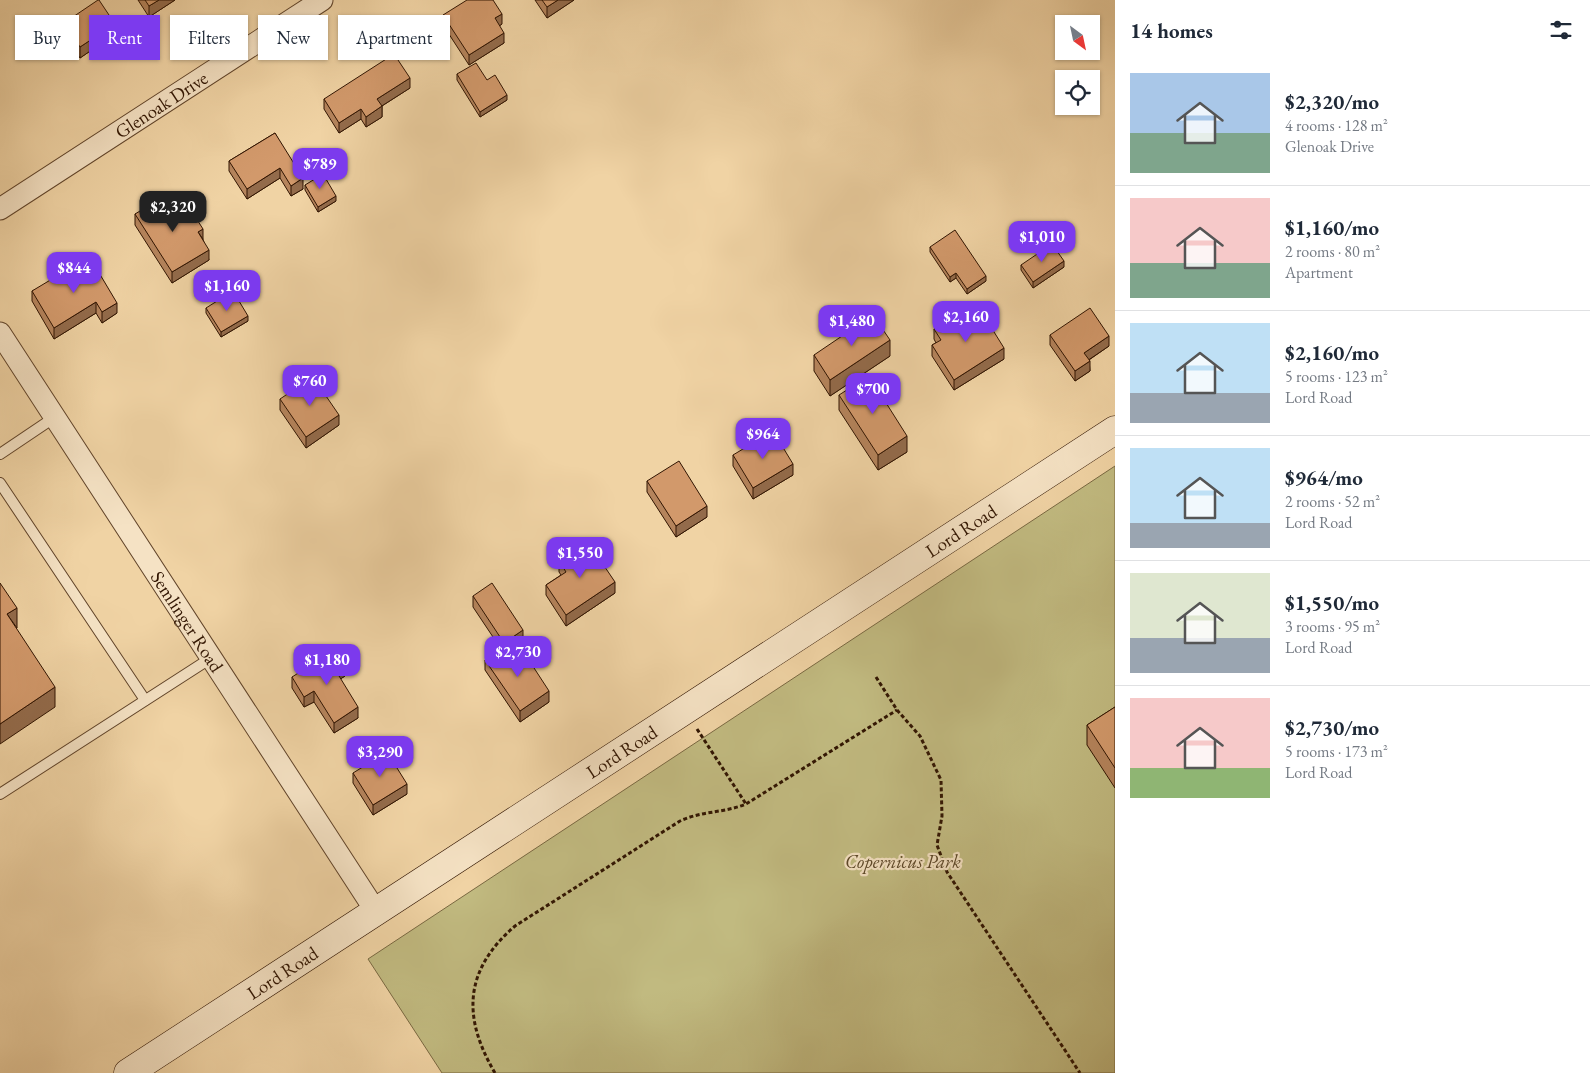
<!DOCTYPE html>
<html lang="en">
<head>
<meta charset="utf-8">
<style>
  :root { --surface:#fff; --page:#f2f2f3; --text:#1f2937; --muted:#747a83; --line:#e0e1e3; --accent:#7c3aed }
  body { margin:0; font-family:"EB Garamond",serif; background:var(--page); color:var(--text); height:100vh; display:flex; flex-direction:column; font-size:19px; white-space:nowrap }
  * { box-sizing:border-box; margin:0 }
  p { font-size:16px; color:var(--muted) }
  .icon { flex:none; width:28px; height:28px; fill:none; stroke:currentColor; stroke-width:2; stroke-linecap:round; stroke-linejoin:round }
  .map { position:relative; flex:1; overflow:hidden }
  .drawer { display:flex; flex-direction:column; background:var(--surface); width:475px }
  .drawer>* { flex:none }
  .top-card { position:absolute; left:15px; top:15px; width:475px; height:45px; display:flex; gap:10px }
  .needle { width:32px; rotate:147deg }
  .buttons { position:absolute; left:1055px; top:15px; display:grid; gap:10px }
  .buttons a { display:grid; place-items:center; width:45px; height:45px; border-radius:0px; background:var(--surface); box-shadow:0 1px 4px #0004; font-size:25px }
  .price { position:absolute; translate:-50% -42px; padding:0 11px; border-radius:10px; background:var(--accent); color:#fff; font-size:16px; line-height:32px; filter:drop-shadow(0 1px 2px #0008) }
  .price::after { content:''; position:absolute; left:50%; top:30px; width:15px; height:11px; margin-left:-8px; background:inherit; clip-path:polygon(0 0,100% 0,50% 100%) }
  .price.on { background:#222; color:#fff }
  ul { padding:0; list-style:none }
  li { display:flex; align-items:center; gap:15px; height:125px; padding:0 15px }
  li+li { border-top:1px solid var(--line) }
  li span { display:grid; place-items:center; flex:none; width:140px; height:100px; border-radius:0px; color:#555 }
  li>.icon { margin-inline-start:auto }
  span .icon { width:60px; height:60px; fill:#fffc; stroke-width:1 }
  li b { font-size:21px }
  h2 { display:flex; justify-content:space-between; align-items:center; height:60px; padding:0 15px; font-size:21px }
  .tag { padding:0 18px; border-radius:0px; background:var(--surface); box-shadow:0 1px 4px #0004; font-size:18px; line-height:45px }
  .tag.on { background:var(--accent); color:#fff }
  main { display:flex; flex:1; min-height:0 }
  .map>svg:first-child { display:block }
  .green { fill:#c1ba80; stroke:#796841 }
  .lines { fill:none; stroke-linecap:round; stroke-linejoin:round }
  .lane-casing { stroke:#61442a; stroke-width:12 }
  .street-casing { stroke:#61442a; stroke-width:23 }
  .secondary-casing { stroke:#311502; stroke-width:29 }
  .path { stroke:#311502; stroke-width:3; stroke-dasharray:4 2.5; stroke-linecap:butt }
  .lane { stroke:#f5e2c4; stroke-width:10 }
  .street { stroke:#f5e2c4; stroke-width:21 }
  .secondary { stroke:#f5e2c4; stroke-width:28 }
  .wall { fill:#b5845c; stroke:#311502 }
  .shaded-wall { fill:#936b4b; stroke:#311502 }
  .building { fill:#d2996b; stroke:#311502 }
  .labels { text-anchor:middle; stroke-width:4.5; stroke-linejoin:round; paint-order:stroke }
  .street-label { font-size:19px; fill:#311502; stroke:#f5e2c4 }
  .park-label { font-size:19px; font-style:italic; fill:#5c4728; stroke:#f5e2c4 }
</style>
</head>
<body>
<main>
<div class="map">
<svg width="1115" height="1073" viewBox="0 0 1115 1073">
  <rect width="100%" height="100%" fill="#f0d3a4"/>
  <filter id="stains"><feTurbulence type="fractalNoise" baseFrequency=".004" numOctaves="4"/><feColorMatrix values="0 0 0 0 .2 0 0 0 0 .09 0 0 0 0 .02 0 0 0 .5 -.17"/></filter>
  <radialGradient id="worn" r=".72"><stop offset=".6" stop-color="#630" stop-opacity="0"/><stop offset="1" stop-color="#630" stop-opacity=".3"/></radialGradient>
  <path class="green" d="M1115 466V1073H442L368 959Z"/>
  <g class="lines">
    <g class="lane-casing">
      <g id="lane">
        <path d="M0 454 55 417"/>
        <path d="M0 483 145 700"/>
        <path d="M0 794 211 658"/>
      </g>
    </g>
    <g class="street-casing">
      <g id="street">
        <path id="s1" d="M0 209 322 0"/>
        <path id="s2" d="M0 333 375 910"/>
      </g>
    </g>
    <g class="secondary-casing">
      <g id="secondary">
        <path id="s3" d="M128 1073 1115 430"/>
      </g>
    </g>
    <g class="path">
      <path d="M876 677 897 710 920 736 941 780 942 816 937 845 947 872 1080 1073"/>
      <path d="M697 729 746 804"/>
      <path d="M495 1073C462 1017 464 970 515 926L680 821C701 811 724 813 746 804L897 710"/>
    </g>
    <use href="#lane" class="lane"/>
    <use href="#street" class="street"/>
    <use href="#secondary" class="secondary"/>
  </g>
  <g class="wall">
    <path d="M138 0H175L149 17Z"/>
    <path d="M535 0H574L547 18Z"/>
    <path d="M443 15 502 24 499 26 504 43 469 65 443 25Z"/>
    <path d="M64 23 115 34 80 58 64 33Z"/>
    <path d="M457 74 487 80 507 100 480 117 457 80Z"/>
    <path d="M410 88 382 106V117L366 127 361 119 339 133 324 109V99Z"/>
    <path d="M275 133 303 189 291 196 280 178 247 199 229 171V161Z"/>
    <path d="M305 185 336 201 318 212 305 190Z"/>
    <path d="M172 213 203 239 209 260 172 283 135 225V214Z"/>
    <path d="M930 247 986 281 967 294 956 278 950 282 930 252Z"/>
    <path d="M1021 265 1064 267 1033 288 1021 270Z"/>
    <path d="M75 272 117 313 102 323 96 313 54 339 32 301V291Z"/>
    <path d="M206 308 248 321 221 337 206 313Z"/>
    <path d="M964 321 1004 359 954 390 932 356V345L936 343 934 339V329Z"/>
    <path d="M1050 335 1109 346 1089 360 1090 371 1075 381 1050 345Z"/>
    <path d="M814 355 890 356 830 396 814 371Z"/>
    <path d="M839 395 907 452 878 470 839 410Z"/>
    <path d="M280 399 339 425 306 448 280 410Z"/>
    <path d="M733 455 793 475 753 499 733 466Z"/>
    <path d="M647 481 707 517 676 537 647 492Z"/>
    <path d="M559 561 615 593 566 626 546 595V585L561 575 559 572Z"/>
    <path d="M473 596 523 641 508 651 512 658 549 702 520 722 485 670V660L501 649 473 607Z"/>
    <path d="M345 676 340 679 358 718 334 733 314 702 304 707 292 688V677Z"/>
    <path d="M1115 707V788L1087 745V725Z"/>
    <path d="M353 773 407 794 373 815 353 783Z"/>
  </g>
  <g class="shaded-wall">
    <path d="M159 0H175L149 17V6Z"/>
    <path d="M558 0H574L547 18V7Z"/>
    <path d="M502 14V24L495 29V18Z"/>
    <path d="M115 24V34L80 58V47Z"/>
    <path d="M504 33V43L469 65V55Z"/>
    <path d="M410 78V88L377 109V99Z"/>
    <path d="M507 95V100L480 117V112Z"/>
    <path d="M382 106V117L366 127V117Z"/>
    <path d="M361 109V119L339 133V123Z"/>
    <path d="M280 168V178L247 199V189Z"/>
    <path d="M303 178V189L291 196V186Z"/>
    <path d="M336 196V201L318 212V207Z"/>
    <path d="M203 229V239L198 232Z"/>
    <path d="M209 250V260L172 283V272Z"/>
    <path d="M1064 261V267L1033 288V282Z"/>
    <path d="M956 273V278L950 282V277Z"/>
    <path d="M986 276V281L967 294V289Z"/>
    <path d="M96 302V313L54 339V328Z"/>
    <path d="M117 303V313L102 323V312Z"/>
    <path d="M248 316V321L221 337V332Z"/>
    <path d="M1109 336V346L1084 363V353Z"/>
    <path d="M890 340V356L830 396V380Z"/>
    <path d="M1004 348V359L954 390V380Z"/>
    <path d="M1090 361V371L1075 381V371Z"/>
    <path d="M339 415V425L306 448V437Z"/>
    <path d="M907 436V452L878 470V455Z"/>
    <path d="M793 464V475L753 499V488Z"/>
    <path d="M707 506V517L676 537V526Z"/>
    <path d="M615 582V593L566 626V615Z"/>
    <path d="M17 608V628L7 614Z"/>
    <path d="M523 630V641L504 654V643Z"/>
    <path d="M345 665V676L336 682V671Z"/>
    <path d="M55 687V707L0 744V724Z"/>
    <path d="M314 691V702L304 707V697Z"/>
    <path d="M549 691V702L520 722V711Z"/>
    <path d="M358 707V718L334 733V723Z"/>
    <path d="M407 784V794L373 815V805Z"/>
  </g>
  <g class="building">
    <path d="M98 0H99L115 24 80 47 64 23Z"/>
    <path d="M145 0H159L149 6Z"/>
    <path d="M467 0H493L502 14 495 18 504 33 469 55 443 15Z"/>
    <path d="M542 0H558L547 7Z"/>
    <path d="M394 54 410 78 377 99 382 106 366 117 361 109 339 123 324 99Z"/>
    <path d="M476 63 487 80 495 75 507 95 480 112 457 74Z"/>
    <path d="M275 133 303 178 291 186 280 168 247 189 229 161Z"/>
    <path d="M323 174 336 196 318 207 305 185Z"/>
    <path d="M162 198 172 213 187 204 203 229 198 232 209 250 172 272 135 214Z"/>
    <path d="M955 230 986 276 967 289 956 273 950 277 930 247Z"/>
    <path d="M1052 244 1064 261 1033 282 1021 265Z"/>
    <path d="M92 261 117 303 102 312 96 302 54 328 32 291 72 267 75 272Z"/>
    <path d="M233 291 248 316 221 332 206 308Z"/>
    <path d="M1090 308 1109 336 1084 353 1090 361 1075 371 1050 335Z"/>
    <path d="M981 311 1004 348 954 380 932 345 941 340 934 329 959 313 964 321Z"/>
    <path d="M873 315 890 340 830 380 814 355Z"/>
    <path d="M869 376 907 436 878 455 839 395Z"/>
    <path d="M313 377 339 415 306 437 280 399Z"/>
    <path d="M773 431 793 464 753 488 733 455Z"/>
    <path d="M679 461 707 506 676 526 647 481Z"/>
    <path d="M588 542 615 582 566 615 546 585 566 572 559 561Z"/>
    <path d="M0 583 17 608 7 614 55 687 0 724Z"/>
    <path d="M492 583 523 630 504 643 473 596Z"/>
    <path d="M505 647 512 658 523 651 549 691 520 711 485 660Z"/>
    <path d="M335 650 345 665 336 671 358 707 334 723 314 691 304 697 292 677Z"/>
    <path d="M1115 707V768L1087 725Z"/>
    <path d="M387 752 407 784 373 805 353 773Z"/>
  </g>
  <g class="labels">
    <g class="street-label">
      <text dy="7" stroke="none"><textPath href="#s1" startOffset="192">Glenoak Drive</textPath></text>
      <text dy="7" stroke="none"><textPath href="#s3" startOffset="994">Lord Road</textPath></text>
      <text dy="7" stroke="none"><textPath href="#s2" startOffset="344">Semlinger Road</textPath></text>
      <text dy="7" stroke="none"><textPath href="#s3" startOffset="589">Lord Road</textPath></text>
      <text dy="7" stroke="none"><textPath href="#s3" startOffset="184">Lord Road</textPath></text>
    </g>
    <g class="park-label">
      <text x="903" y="868">Copernicus Park</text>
    </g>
  </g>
  <rect width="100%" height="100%" filter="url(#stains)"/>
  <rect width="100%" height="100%" fill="url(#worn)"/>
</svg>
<div class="buttons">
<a><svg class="needle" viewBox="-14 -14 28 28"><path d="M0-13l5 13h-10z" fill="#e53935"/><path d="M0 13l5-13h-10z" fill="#747a83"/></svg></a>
<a><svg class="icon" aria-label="locate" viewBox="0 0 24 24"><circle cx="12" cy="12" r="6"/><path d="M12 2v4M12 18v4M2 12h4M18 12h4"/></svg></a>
</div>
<b class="price" style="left:320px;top:190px">$789</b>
<b class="price on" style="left:173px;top:233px">$2,320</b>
<b class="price" style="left:1042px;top:263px">$1,010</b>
<b class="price" style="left:74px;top:294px">$844</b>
<b class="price" style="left:227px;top:312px">$1,160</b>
<b class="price" style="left:966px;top:343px">$2,160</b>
<b class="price" style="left:852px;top:347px">$1,480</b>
<b class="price" style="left:310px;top:407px">$760</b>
<b class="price" style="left:873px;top:415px">$700</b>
<b class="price" style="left:763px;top:460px">$964</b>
<b class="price" style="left:580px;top:579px">$1,550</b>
<b class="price" style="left:518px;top:678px">$2,730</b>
<b class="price" style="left:327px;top:686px">$1,180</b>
<b class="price" style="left:380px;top:778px">$3,290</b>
<div class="top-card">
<a class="tag">Buy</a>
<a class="tag on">Rent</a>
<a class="tag">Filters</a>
<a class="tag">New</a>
<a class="tag">Apartment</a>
</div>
</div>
<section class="drawer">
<h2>14 homes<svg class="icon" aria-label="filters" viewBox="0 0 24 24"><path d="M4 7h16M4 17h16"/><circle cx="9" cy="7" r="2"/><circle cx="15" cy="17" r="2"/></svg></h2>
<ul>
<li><span style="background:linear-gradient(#a9c7e8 60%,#7fa58c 0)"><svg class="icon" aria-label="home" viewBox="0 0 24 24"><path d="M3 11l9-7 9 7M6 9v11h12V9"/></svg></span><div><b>$2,320/mo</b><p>4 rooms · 128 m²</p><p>Glenoak Drive</p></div></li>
<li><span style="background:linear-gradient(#f6c9c9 65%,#7fa58c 0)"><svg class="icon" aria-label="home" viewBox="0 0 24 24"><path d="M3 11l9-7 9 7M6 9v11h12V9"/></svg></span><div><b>$1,160/mo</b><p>2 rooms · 80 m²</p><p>Apartment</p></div></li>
<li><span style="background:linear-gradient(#bfe0f5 70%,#9aa5b1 0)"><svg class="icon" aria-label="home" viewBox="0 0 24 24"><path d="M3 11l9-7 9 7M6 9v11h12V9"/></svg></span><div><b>$2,160/mo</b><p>5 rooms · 123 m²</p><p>Lord Road</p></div></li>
<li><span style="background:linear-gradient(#bfe0f5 75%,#9aa5b1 0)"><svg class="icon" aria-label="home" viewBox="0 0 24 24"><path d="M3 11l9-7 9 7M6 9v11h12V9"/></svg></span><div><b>$964/mo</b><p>2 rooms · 52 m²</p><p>Lord Road</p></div></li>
<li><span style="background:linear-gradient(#dfe7d0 65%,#9aa5b1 0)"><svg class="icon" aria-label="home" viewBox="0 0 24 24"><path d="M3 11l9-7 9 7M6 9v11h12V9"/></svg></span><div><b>$1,550/mo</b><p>3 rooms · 95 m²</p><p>Lord Road</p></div></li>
<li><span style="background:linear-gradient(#f6c9c9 70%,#8fb573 0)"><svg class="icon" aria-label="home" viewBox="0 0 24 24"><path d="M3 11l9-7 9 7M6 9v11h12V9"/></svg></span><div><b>$2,730/mo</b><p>5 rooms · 173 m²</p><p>Lord Road</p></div></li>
</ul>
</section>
</main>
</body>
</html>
